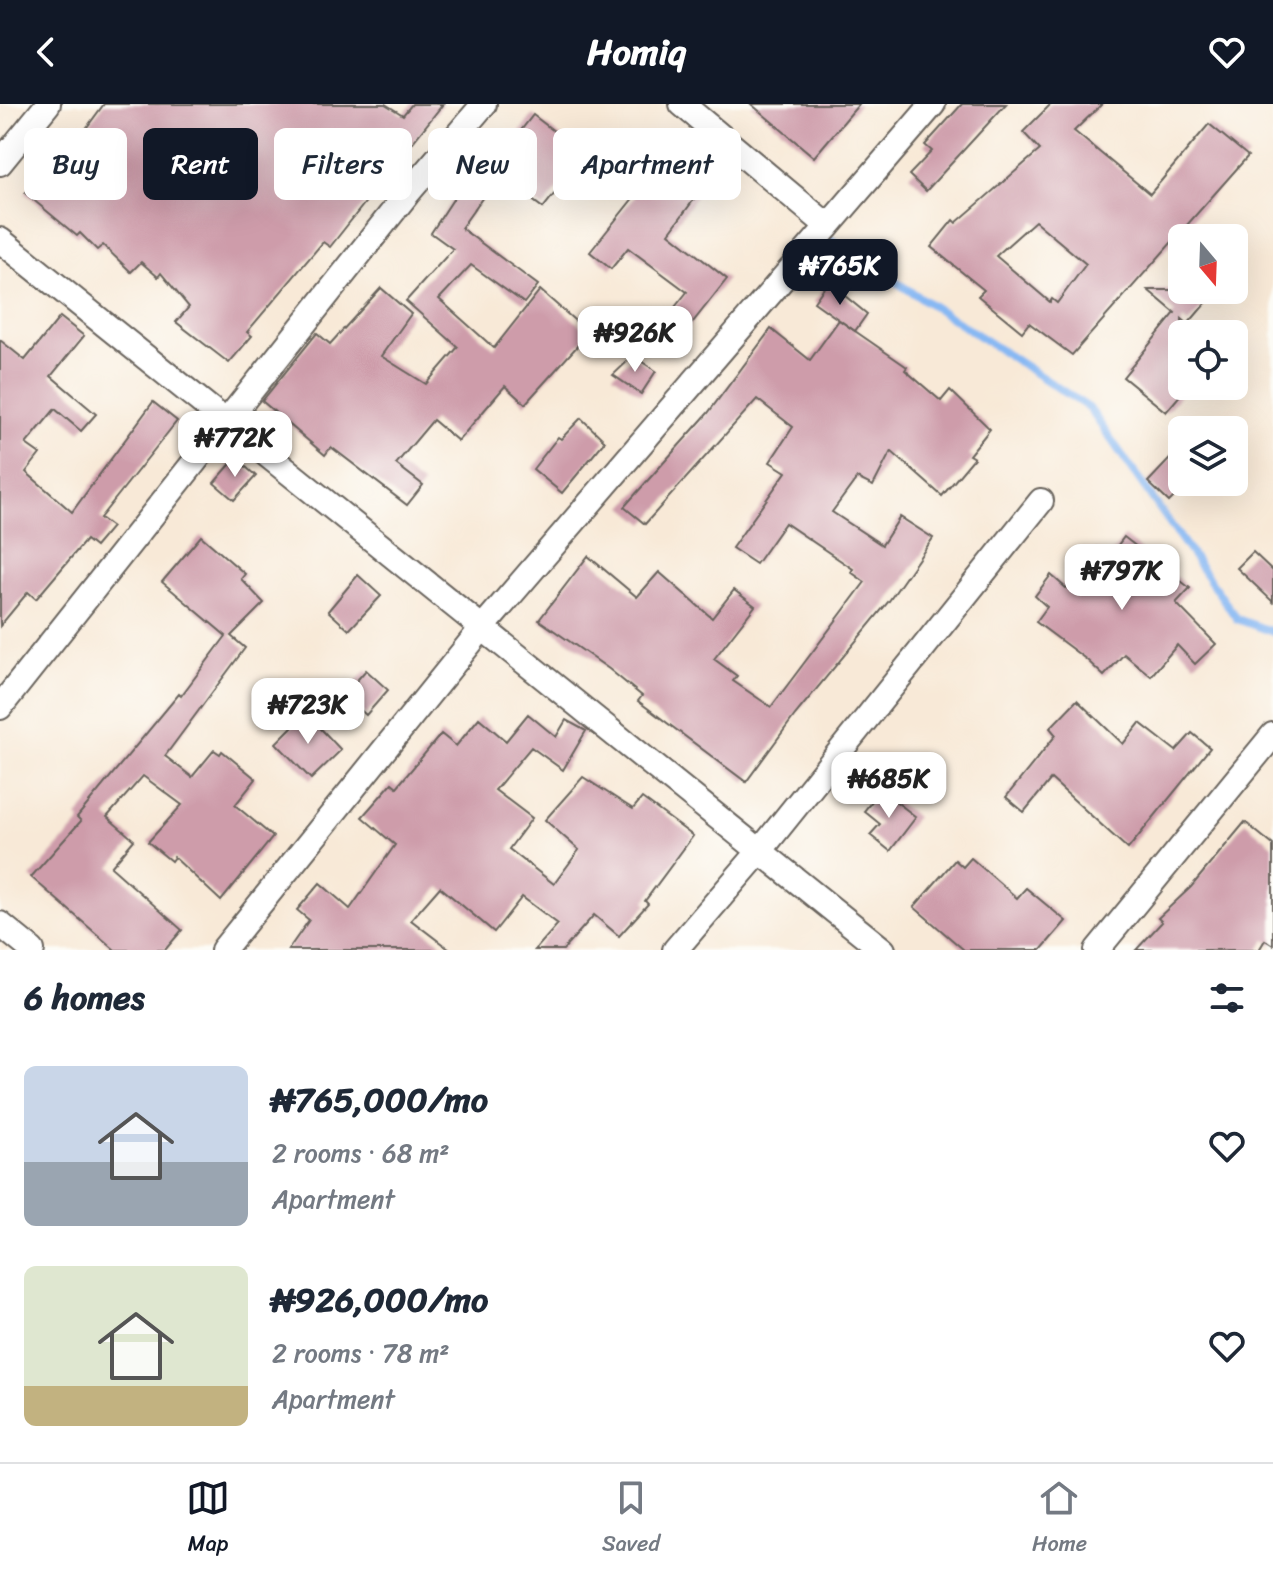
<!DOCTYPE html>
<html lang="en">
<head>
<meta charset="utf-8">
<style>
  :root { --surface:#fff; --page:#f2f2f3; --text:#1f2937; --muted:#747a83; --line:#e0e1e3; --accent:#111827 }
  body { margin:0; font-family:Sriracha,sans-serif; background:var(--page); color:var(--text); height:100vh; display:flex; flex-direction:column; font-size:30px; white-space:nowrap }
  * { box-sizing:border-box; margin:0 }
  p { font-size:26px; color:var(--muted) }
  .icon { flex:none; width:44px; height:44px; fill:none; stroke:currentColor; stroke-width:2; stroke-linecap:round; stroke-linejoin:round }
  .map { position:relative; height:846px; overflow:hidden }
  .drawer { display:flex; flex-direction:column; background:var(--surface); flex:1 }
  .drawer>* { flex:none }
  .top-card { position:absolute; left:24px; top:24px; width:800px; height:72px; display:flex; gap:16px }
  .needle { width:52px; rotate:161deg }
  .buttons { position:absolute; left:1168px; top:120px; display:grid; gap:16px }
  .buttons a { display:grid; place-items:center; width:80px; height:80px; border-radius:12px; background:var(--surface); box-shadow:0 8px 32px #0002; font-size:40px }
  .price { position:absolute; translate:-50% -68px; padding:0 18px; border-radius:16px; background:#fff; color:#222; font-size:26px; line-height:52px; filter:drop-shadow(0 2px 4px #0008) }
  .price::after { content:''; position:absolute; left:50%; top:48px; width:24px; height:18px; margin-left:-12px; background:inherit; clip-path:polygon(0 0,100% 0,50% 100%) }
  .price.current { background:var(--accent); color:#fff }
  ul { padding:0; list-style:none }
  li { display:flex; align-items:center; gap:24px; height:200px; padding:0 24px }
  li span { display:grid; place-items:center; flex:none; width:224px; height:160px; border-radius:12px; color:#555 }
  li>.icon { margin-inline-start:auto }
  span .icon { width:96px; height:96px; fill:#fffc; stroke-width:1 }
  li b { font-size:34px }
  h2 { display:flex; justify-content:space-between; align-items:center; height:96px; padding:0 24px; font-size:34px }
  .tag { padding:0 28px; border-radius:12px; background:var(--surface); box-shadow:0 8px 32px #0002; font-size:28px; line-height:72px }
  .tag.current { background:var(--accent); color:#fff }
  header { display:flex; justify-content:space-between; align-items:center; height:104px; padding:0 24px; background:var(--accent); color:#fff; font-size:36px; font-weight:800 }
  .tabs { display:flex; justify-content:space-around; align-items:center; height:112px; border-top:2px solid var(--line); background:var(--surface); font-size:22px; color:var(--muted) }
  .tabs a { display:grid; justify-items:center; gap:4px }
  .tabs .current { color:var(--accent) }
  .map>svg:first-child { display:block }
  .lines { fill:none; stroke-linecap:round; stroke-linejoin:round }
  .stream { stroke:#87b8f3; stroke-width:8 }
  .building { fill:#ce9caa; fill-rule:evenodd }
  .minor-casing { stroke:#69645d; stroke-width:28 }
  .minor { stroke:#fff; stroke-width:24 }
</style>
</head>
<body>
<header><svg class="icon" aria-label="back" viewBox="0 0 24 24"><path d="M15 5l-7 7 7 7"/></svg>Homiq<svg class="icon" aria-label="heart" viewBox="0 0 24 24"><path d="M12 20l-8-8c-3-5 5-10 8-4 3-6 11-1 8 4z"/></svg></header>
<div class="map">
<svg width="1273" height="846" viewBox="0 0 1273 846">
  <rect width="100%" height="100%" fill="#fdfcf7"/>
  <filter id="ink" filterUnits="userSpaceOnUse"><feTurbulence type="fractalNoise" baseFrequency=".0125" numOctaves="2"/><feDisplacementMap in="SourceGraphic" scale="16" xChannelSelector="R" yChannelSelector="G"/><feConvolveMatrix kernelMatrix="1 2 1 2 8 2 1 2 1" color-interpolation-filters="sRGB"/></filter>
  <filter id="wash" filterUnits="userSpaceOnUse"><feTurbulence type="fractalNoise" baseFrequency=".006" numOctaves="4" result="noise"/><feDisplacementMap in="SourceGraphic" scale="32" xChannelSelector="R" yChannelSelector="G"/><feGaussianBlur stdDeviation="1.8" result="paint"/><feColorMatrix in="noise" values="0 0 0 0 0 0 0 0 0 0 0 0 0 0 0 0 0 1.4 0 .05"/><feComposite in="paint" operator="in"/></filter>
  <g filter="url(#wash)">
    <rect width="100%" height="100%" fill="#f8e9d7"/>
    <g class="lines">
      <path class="stream" d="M829 134 1089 304 1237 515 1273 528"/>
    </g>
    <g id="blocks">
      <g class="building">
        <path d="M104 0H385L403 11 412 0H443L330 143 323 138 247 228 252 232 229 259 176 218 189 203 161 169 158 173 141 158 131 168 103 141 97 146 80 129 77 132 25 89 60 49 65 53Z"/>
        <path d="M751 0H859L814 53Z"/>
        <path d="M962 0H1006L926 87 909 71 932 47 925 41Z"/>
        <path d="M1051 0H1102L1074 27 1150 90 1209 20 1248 52 1072 251 1029 219 1022 228 978 192 984 186 931 143 953 116 956 119 1040 46 1023 28ZM1035 117 1086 160 1057 199 1052 195 1050 198 996 152Z"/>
        <path d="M533 11 585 51 543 104 491 65Z"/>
        <path d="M603 45 659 80 688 47 718 74 701 93 698 90 669 129 727 175 685 228 667 213 687 188 628 144 611 165 590 148 634 93 590 63Z"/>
        <path d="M478 64 495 76 461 124 538 181 524 199 471 161 439 195 494 244 540 186 589 229 525 300 505 282 458 337 433 316 396 360 423 381 407 401 331 343 325 351 262 297 317 229 330 240 381 184 411 210 381 252 426 280 458 243 406 197 453 145 431 129 463 80 465 82Z"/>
        <path d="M828 178 867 210 855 227 814 198Z"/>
        <path d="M1148 186H1217L1188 220 1182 215V289L1166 308 1123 273 1175 209Z"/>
        <path d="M60 213 84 232 51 272 96 310 81 327 55 305 26 340 40 350 26 368 72 408 153 298 177 317 100 414 112 423 95 443 86 436 36 495 28 488 0 522V236L25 256Z"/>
        <path d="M839 216 907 263 905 266 941 297 950 286 990 325 969 351 974 354 942 392 891 347 873 382 857 374 832 408 882 441 900 413 933 434 889 497 795 611 746 678 638 597 642 592 609 565 539 516 588 452 637 493 659 468 712 514 734 486 755 502 714 555 737 572 733 577 771 603 865 478 851 468 853 465 785 419 756 460 732 444 786 368 770 358 793 323 757 295 645 420 624 403 708 309 771 225 810 256Z"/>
        <path d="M633 252 656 267 641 290 613 271Z"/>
        <path d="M581 314 605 337 562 389 533 365 558 333 561 335Z"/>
        <path d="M1182 342V385L1169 398 1148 378Z"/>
        <path d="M236 354 256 372 234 396 214 379Z"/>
        <path d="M201 432 245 470 241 475 264 499 231 532 245 544 165 652 192 673 214 646 220 650 222 647 256 675 235 701 273 733 221 797 174 753 171 757 148 738 182 701 143 672 107 713 134 736 111 763 182 826 165 846H115L31 773 81 717 77 713 179 590 181 592 226 532 162 478Z"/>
        <path d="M1124 433 1190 484 1176 499 1216 540 1195 560 1177 541 1151 572 1124 550 1104 572 1087 556 1036 518 1047 503 1035 492 1051 471 1066 484 1096 445 1108 454Z"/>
        <path d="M1253 448 1273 467V498L1237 464Z"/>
        <path d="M358 471 381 492 349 526 328 507Z"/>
        <path d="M366 566 388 586 366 611 344 591Z"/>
        <path d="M1077 596 1123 640 1140 619 1176 647 1192 629 1210 644 1128 745 1051 675 1024 708 1006 693 1056 631 1050 624Z"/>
        <path d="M306 609 341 646 311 675 276 639Z"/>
        <path d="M528 610 556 633 566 616 586 627 563 666 531 643 495 686 532 714 509 745 554 780 579 746 545 716 583 673 633 705 642 694 693 732 645 797 648 800 619 832 594 811 563 846H535L558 820 522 793 494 828 440 783 411 816 450 846H288L309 816 297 806 320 779 350 805 395 741 362 713 392 679 397 683 441 630 456 642 479 614 506 637Z"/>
        <path d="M881 686 916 713 890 747 870 731 880 720 864 707Z"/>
        <path d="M1245 718 1273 741V841L1265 836 1259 846H1136L1162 818 1158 814 1191 783Z"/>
        <path d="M971 754 1017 794 1026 784 1066 817 1041 846H964L914 803 955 756 963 763Z"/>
      </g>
    </g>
  </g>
  <g filter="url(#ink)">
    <use href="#blocks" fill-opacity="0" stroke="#69645d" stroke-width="2"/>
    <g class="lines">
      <g class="minor-casing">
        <g id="minor">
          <path d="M682 0 828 122"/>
          <path d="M0 59 48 0"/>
          <path d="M0 136 883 846"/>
          <path d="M0 603 407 90 484 0"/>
          <path d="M0 820 32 846"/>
          <path d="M223 846 483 523 933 0"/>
          <path d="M675 846 760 747 1041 397"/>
          <path d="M1097 846 1273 631"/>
        </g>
      </g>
      <use href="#minor" class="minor"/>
    </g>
  </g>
</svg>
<div class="buttons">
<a><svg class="needle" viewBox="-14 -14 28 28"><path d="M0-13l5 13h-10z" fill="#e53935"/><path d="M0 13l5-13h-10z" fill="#747a83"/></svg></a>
<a><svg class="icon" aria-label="locate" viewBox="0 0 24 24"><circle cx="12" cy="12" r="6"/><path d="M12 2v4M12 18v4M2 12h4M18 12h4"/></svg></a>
<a><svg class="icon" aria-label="layers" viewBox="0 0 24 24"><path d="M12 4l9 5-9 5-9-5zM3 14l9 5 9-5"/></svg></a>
</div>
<b class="price current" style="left:840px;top:203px">₦765K</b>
<b class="price" style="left:635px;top:270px">₦926K</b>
<b class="price" style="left:235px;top:375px">₦772K</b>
<b class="price" style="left:1122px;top:508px">₦797K</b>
<b class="price" style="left:308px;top:642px">₦723K</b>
<b class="price" style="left:889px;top:716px">₦685K</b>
<div class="top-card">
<a class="tag">Buy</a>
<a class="tag current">Rent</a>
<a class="tag">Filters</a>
<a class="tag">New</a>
<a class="tag">Apartment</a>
</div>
</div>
<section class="drawer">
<h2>6 homes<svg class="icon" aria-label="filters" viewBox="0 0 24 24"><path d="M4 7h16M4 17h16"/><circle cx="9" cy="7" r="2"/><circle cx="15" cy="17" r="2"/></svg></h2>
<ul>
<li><span style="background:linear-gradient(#c9d6e8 60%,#9aa5b1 0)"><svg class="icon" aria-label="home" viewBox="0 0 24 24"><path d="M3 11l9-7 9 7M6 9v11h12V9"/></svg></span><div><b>₦765,000/mo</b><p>2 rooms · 68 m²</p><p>Apartment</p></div><svg class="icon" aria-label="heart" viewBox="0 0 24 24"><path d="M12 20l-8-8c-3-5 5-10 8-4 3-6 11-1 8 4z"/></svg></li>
<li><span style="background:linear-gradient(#dfe7d0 75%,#c2b280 0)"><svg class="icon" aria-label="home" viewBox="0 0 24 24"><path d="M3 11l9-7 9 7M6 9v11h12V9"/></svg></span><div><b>₦926,000/mo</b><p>2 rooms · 78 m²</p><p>Apartment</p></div><svg class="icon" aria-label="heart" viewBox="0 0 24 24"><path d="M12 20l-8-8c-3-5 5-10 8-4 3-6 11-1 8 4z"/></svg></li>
</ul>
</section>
<nav class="tabs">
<a class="current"><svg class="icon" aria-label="map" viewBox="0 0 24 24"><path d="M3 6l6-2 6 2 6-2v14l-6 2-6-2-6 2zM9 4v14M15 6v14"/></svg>Map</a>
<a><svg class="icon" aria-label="saved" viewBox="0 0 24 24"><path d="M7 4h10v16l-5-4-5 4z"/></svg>Saved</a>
<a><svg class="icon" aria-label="home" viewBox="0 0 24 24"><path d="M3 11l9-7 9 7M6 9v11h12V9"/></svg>Home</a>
</nav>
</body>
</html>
